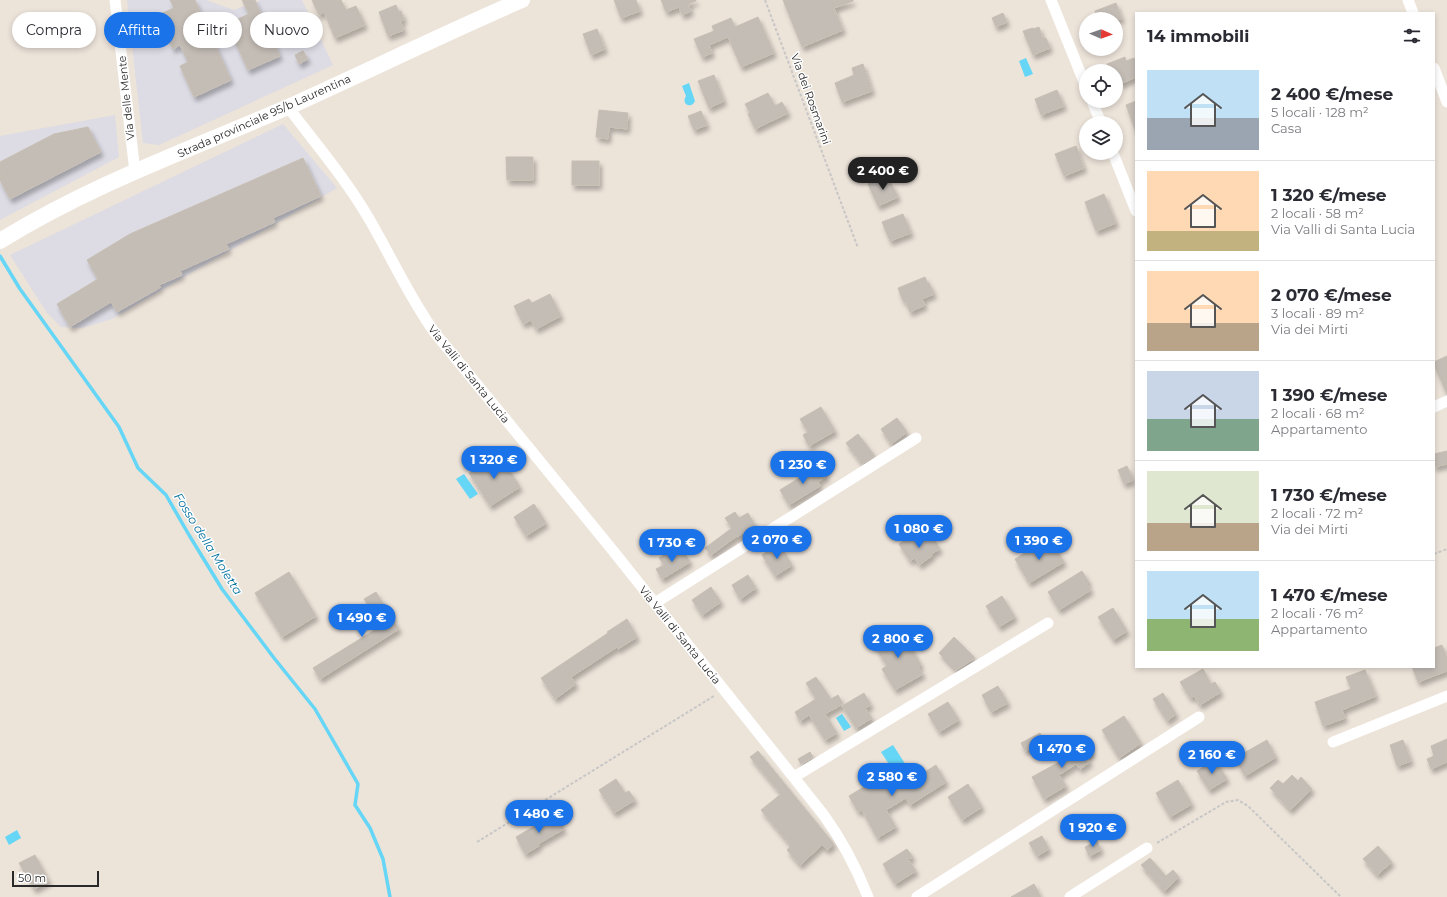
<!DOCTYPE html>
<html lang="it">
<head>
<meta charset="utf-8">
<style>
  :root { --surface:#fff; --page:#f7f7f7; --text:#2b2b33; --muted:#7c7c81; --line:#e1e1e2; --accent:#1a73e8 }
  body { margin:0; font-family:Montserrat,sans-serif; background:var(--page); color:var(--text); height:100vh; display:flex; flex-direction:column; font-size:15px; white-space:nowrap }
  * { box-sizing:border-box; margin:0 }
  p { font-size:13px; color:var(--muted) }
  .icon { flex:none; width:22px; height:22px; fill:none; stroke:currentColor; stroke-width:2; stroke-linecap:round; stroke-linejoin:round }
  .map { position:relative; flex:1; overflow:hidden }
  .details { position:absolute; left:1135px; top:12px; width:300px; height:656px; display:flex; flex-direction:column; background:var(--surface); border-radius:0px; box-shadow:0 2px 6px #0003 }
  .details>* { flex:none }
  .top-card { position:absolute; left:12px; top:12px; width:380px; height:36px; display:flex; gap:8px }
  .needle { width:26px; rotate:92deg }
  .buttons { position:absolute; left:1079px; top:12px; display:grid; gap:8px }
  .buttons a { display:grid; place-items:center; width:44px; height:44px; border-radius:50%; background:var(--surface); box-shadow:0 2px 6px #0003; font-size:20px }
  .scale { position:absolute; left:12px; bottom:10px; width:87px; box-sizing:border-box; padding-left:4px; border:2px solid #292929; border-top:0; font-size:11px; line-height:14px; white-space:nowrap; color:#292929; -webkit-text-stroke:3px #fff; paint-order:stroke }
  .price { position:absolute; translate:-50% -34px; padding:0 9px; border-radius:14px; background:var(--accent); color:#fff; font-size:13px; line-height:26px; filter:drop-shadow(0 1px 2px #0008) }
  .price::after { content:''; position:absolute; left:50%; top:24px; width:12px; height:9px; margin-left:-6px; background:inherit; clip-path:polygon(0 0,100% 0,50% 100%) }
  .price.active { background:#222; color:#fff }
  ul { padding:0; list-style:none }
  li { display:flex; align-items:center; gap:12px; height:100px; padding:0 12px }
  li+li { border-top:1px solid var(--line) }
  li span { display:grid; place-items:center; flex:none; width:112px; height:80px; border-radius:0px; color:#555 }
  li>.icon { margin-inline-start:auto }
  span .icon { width:48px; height:48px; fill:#fffc; stroke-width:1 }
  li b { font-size:17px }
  h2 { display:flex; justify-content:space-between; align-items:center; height:48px; padding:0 12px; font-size:17px }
  .tag { padding:0 14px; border-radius:18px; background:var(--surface); box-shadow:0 2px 6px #0003; font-size:14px; line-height:36px }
  .tag.active { background:var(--accent); color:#fff }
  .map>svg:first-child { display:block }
  .industrial { fill:#dddbe4 }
  .water { fill:#65d6f6 }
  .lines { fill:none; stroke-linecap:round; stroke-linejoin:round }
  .stream { stroke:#65d6f6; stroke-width:3.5 }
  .building { fill:#c4bdb6; stroke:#c7bfb3; filter:url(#shadow) }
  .path { stroke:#c7c7c7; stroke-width:2; stroke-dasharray:3 2; stroke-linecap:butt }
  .minor { stroke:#fff; stroke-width:11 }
  .secondary { stroke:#fff; stroke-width:16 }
  .labels { text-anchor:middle; stroke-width:3; stroke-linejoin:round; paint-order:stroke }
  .street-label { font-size:11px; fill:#292929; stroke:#fff }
  .water-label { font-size:12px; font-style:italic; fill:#0572a0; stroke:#fff }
</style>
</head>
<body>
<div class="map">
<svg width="1447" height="897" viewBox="0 0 1447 897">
  <defs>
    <filter id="shadow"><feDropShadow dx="2.5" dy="4.5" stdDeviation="2" flood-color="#0004"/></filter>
  </defs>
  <rect width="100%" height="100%" fill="#ece3d9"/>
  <g class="industrial">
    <path d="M127 0H206L234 10 261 0H302L333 65 159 145 143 143Z"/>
    <path d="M115 115 119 157 0 220V136Z"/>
    <path d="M283 124 337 188 112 319 82 328 61 327 47 313 10 255Z"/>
  </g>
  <g class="water">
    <path d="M1026 58 1033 74 1025 77 1019 61Z"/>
    <path d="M689 83 695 101 693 104C687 108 682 102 686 96L682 86Z"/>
    <path d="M464 474 478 494 470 499 456 479Z"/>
    <path d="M842 714 851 727 844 731 836 718Z"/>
    <path d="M893 745 906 765 894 772 881 752Z"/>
    <path d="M17 830 21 838 9 845 5 837Z"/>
  </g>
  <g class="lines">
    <path class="stream" d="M0 256 20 289 119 427 138 468 166 495 189 535 222 589 274 658 315 709 358 784 355 805 370 828 383 859 390 897"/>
  </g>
  <g class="building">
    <path d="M170 0H195L231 80 194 97 180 66 188 62 180 45 173 49 158 15 174 8Z"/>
    <path d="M242 0H255L265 24 280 18 286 32 272 39 280 56 248 70 227 24 249 14Z"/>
    <path d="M312 0H341L346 10 356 6 365 25 335 38 324 12 319 15Z"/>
    <path d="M614 0H636L640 11 621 18Z"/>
    <path d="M661 0H696V1L688 4 691 11 682 15 679 7 666 12Z"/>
    <path d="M783 0H853V1L834 8 843 30 802 47Z"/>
    <path d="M1116 3 1122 19H1098L1095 11Z"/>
    <path d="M396 5 399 12 401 11 404 20 400 21 404 30 388 36 379 12Z"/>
    <path d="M1003 13 1007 22 996 27 992 18Z"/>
    <path d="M758 17 774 53 741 67 728 37 709 45 712 53 702 57 694 39 714 31 712 26 731 18 735 27Z"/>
    <path d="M1039 27 1043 39 1046 38 1050 48 1033 55 1023 31 1033 28V29Z"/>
    <path d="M597 29 605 49 591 55 583 34Z"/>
    <path d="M303 51 308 59 299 64 295 55Z"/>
    <path d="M1125 57 1126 61 1134 58 1136 64V77L1120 84 1116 71H1110L1107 64Z"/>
    <path d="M863 64 872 91 842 102 835 83 854 75 852 68Z"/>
    <path d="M714 75 724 101 709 108 698 81Z"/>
    <path d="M1057 90 1064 106 1041 115 1035 99Z"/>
    <path d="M768 93 775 106 782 102 788 113 755 129 748 114 750 113 745 104Z"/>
    <path d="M1136 101V130H1135L1126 105Z"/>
    <path d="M599 110 628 113 627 129 609 127 608 139 596 137Z"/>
    <path d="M701 111 707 125 694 130 688 116Z"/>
    <path d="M88 127 101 152 10 199 0 180V162L54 134Z"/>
    <path d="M1076 146 1084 168 1064 176 1055 154Z"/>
    <path d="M506 157H533V180H507Z"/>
    <path d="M303 158 321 196 273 218 275 222 226 244 229 249 180 271 182 275 159 285 161 287 117 312 111 302 70 327 57 304 98 279 87 260 130 234Z"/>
    <rect x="572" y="161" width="27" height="24"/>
    <path d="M885 176 888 184 891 183 898 197 878 206 868 184Z"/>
    <path d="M1104 194 1116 223 1096 231 1085 202Z"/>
    <path d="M903 214 911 233 890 241 882 222Z"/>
    <path d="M925 277 928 284 929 283 934 294 922 299 925 305 910 312 905 300 903 301 898 288Z"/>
    <path d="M550 294 561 316 536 329 531 320 523 324 514 306 529 299 532 303Z"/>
    <path d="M1447 356V394L1434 365V362Z"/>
    <path d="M821 407 835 431 809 446 803 435 808 432 800 419Z"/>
    <path d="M897 418 907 432 891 444 881 429Z"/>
    <path d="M858 434 875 456 862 464 846 443Z"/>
    <path d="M1447 451V464L1434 467V454Z"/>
    <path d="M499 454 520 487 490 506 469 473Z"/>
    <path d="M820 465 827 476 818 482 820 486 789 505 780 490Z"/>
    <path d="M1127 466 1133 480 1124 484 1118 470Z"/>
    <path d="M534 504 546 523 526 536 514 517Z"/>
    <path d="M735 512 739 518 748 513 755 525 737 537V536L711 555 705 548 732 528 725 518Z"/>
    <path d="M912 535 916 542 920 540 921 542 931 535 940 549 931 554 932 556 919 565 915 558 910 561 899 544Z"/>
    <path d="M1049 538 1064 562 1029 583 1015 559Z"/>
    <path d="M779 544 792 565 775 576 762 555Z"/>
    <path d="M676 548 680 555 684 552 690 562 662 579 656 569 664 565 659 558Z"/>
    <path d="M1082 571 1089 582 1087 584 1091 590 1059 610 1048 592Z"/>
    <path d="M289 572 316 616 282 637 255 593Z"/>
    <path d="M748 575 756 588 740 599 732 585Z"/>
    <path d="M711 587 721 602 702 615 692 600Z"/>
    <path d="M376 592 399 629 320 679 313 668 381 626 364 599Z"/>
    <path d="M1002 596 1015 617 999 627 986 606Z"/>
    <path d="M1113 608 1127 631 1113 640 1098 617Z"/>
    <path d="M627 619 637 637 618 649 617 647 571 677 576 684 555 699 541 678 608 633 607 632Z"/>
    <path d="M900 627 921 665 918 667 923 674 895 690 882 669 887 666 873 643Z"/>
    <path d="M954 637 975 658 956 670 939 653Z"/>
    <path d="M1442 645 1447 658V671L1418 682 1412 667H1434V648Z"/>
    <path d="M1203 669 1211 684 1215 682 1221 692 1200 705 1194 696 1190 698 1180 682Z"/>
    <path d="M1365 670 1376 696 1342 710 1345 718 1323 726 1315 702 1351 689 1346 677Z"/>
    <path d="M816 677 831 699 838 695 843 704 825 714 837 733 825 740 809 715 800 721 795 712 816 699 806 683Z"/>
    <path d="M998 686 1008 703 991 712 982 695Z"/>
    <path d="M864 693 871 705 865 708 872 718 856 728 842 706Z"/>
    <path d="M1163 693 1176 714 1167 721 1153 699Z"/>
    <path d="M948 702 959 720 939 732 928 714Z"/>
    <path d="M1124 716 1141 743 1119 758 1102 730Z"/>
    <path d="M1040 733 1044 740 1025 751 1021 743Z"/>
    <path d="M1084 738 1093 753 1087 757 1090 762 1080 769 1076 764 1059 775 1066 786 1044 799 1032 777 1061 761 1059 757 1068 751 1067 749Z"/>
    <path d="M1447 739V762L1431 769 1427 759 1434 756 1431 746Z"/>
    <path d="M1267 740 1276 757 1245 776 1235 758Z"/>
    <path d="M1403 740 1411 761 1397 766 1390 745Z"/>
    <path d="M758 751 834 844 827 850 822 845 800 865 787 850 791 846 761 810 781 794 750 757Z"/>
    <path d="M810 752 813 757 801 764 798 759Z"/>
    <path d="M1215 760 1227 779 1209 790 1197 771Z"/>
    <path d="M874 765 883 780 885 779 893 792 936 765 946 782 910 805 906 798 886 810 896 827 877 838 862 810 858 812 849 796 872 782 865 770Z"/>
    <path d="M1292 775 1298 781 1301 777 1312 789 1290 810 1270 788 1278 780 1283 784Z"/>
    <path d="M616 779 625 793 629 791 635 800 614 813 599 790Z"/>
    <path d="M1178 780 1192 804 1170 817 1156 793Z"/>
    <path d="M968 784 982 807 962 820 948 797Z"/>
    <path d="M555 814 564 829 538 844 539 846 525 854 516 837Z"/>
    <path d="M1042 836 1049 849 1037 856 1029 843Z"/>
    <path d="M1097 841 1101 850 1089 856 1085 847Z"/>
    <path d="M1378 846 1392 862 1377 875 1363 859Z"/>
    <path d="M907 849 913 857 908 859 916 871 895 884 883 864Z"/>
    <path d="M35 855 49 881 34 889 19 863Z"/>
    <path d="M1150 858 1166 876 1173 870 1179 877 1164 891 1141 865Z"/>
    <path d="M1034 884 1041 897H1011Z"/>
  </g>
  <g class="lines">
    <g class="path">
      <path d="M765 0 858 248"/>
      <path d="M1434 554 1447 549"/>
      <path d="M477 842 714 696"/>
      <path d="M1157 843 1226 802 1238 800 1248 806 1341 897"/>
    </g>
    <g class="minor">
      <path d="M115 0 135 172"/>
      <path d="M1051 0 1086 87"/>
      <path d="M1408 0 1413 13"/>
      <path d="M1434 68 1447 102"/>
      <path d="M1092 101 1101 123"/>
      <path d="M288 107C315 143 345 178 368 217 391 256 409 297 435 333L610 547 823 814C842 840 856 867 868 897"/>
      <path d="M1113 153 1136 211"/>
      <path d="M1434 407 1447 401"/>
      <path d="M655 603 916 438"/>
      <path d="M1333 742 1447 696"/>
      <path d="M794 777 1048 623"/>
      <path d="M917 897 1199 717"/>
      <path d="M1070 897 1147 848"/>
    </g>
    <path class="secondary" d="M0 241C90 185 191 149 288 107 366 72 443 34 522 0"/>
  </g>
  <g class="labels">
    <g class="street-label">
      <text transform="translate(126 98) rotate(-96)" y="4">Via delle Mente</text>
      <text transform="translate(811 99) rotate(70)" y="4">Via dei Rosmarini</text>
      <text transform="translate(264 116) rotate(-24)" y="4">Strada provinciale 95/b Laurentina</text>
      <text transform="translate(469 374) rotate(51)" y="4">Via Valli di Santa Lucia</text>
      <text transform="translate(680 635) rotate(51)" y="4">Via Valli di Santa Lucia</text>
    </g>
    <g class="water-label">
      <text transform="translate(208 544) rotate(58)" y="4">Fosso della Moletta</text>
    </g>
  </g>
</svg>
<div class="buttons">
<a><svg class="needle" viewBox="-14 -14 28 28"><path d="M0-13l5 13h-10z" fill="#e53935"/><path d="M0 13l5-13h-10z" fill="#7c7c81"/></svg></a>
<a><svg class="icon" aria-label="locate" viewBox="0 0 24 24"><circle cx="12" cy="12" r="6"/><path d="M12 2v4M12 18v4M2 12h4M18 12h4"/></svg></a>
<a><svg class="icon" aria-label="layers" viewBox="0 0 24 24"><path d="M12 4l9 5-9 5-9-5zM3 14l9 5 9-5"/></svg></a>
</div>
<div class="scale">50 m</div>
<b class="price active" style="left:883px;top:191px">2 400 €</b>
<b class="price" style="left:494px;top:480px">1 320 €</b>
<b class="price" style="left:803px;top:485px">1 230 €</b>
<b class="price" style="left:919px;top:549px">1 080 €</b>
<b class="price" style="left:777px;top:560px">2 070 €</b>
<b class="price" style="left:1039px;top:561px">1 390 €</b>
<b class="price" style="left:672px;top:563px">1 730 €</b>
<b class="price" style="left:362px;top:638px">1 490 €</b>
<b class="price" style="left:898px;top:659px">2 800 €</b>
<b class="price" style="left:1062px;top:769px">1 470 €</b>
<b class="price" style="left:1212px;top:775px">2 160 €</b>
<b class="price" style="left:892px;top:797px">2 580 €</b>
<b class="price" style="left:539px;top:834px">1 480 €</b>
<b class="price" style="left:1093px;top:848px">1 920 €</b>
<div class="top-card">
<a class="tag">Compra</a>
<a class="tag active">Affitta</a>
<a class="tag">Filtri</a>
<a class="tag">Nuovo</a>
</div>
<section class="details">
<h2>14 immobili<svg class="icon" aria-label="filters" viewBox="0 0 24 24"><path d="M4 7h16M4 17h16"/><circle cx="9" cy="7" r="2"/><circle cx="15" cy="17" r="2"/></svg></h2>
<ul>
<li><span style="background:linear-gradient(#bfe0f5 60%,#9aa5b1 0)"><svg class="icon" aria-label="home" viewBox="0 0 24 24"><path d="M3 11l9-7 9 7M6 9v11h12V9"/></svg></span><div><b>2 400 €/mese</b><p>5 locali · 128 m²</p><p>Casa</p></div></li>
<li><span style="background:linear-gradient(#ffd9b3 75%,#c2b280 0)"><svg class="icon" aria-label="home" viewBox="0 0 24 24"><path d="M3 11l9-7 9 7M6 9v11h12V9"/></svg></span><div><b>1 320 €/mese</b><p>2 locali · 58 m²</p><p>Via Valli di Santa Lucia</p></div></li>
<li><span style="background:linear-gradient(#ffd9b3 65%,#b9a48a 0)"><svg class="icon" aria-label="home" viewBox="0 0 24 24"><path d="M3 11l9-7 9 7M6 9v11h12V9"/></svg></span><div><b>2 070 €/mese</b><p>3 locali · 89 m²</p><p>Via dei Mirti</p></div></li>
<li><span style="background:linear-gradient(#c9d6e8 60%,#7fa58c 0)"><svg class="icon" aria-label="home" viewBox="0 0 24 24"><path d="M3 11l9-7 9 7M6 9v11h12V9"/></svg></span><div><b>1 390 €/mese</b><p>2 locali · 68 m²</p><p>Appartamento</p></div></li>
<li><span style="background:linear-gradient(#dfe7d0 65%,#b9a48a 0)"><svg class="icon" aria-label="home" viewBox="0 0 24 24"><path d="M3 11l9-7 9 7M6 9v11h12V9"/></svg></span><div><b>1 730 €/mese</b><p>2 locali · 72 m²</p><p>Via dei Mirti</p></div></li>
<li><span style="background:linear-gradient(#bfe0f5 60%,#8fb573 0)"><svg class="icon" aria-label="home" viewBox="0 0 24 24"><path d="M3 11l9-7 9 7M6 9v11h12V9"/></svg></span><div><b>1 470 €/mese</b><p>2 locali · 76 m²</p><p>Appartamento</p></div></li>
</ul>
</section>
</div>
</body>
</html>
